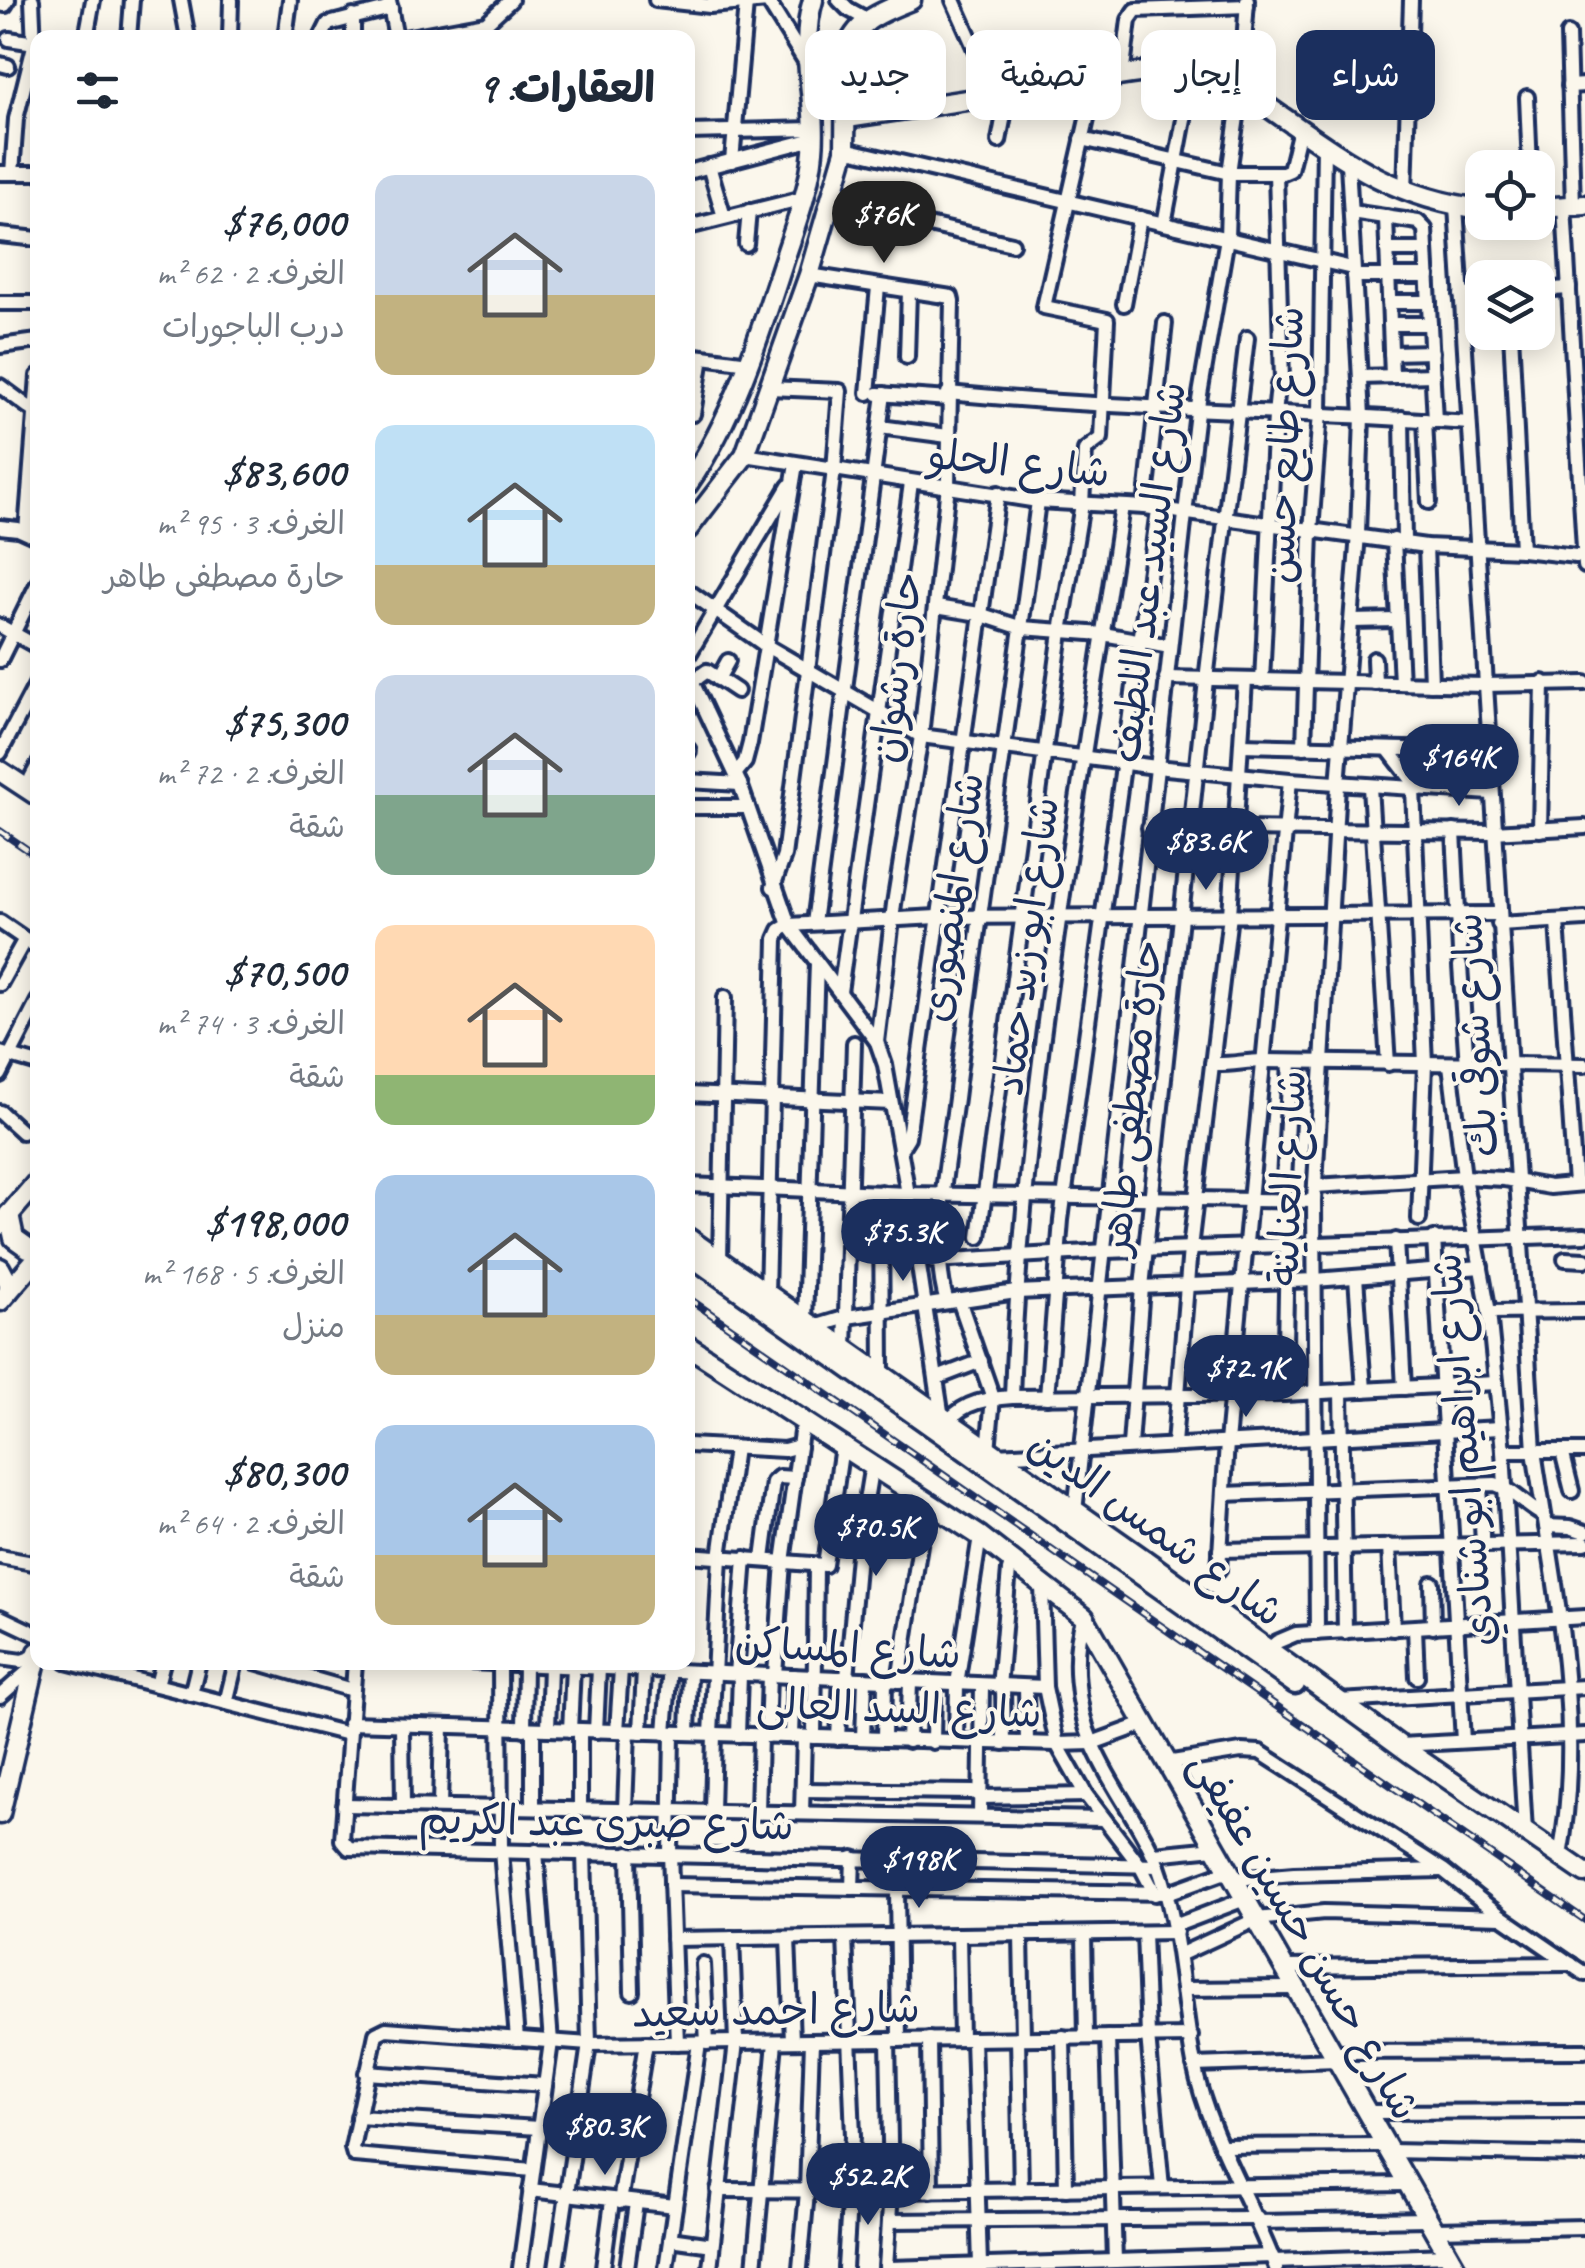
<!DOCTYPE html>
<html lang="ar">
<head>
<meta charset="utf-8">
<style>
  :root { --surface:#fff; --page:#f6f6f7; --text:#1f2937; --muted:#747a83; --accent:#1b2f5e }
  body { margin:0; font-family:Caveat,"Playpen Sans Arabic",sans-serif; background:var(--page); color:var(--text); direction:rtl; height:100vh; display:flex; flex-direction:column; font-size:38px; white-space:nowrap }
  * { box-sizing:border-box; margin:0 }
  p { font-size:32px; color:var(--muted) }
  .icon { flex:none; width:55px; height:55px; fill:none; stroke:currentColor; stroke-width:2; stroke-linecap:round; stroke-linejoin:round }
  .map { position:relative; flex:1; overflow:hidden; direction:ltr }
  .drawer { position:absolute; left:30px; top:30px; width:665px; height:1640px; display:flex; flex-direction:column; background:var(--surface); border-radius:20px; box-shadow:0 5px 25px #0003; direction:rtl }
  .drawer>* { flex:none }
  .hud { position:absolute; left:725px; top:30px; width:710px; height:90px; direction:rtl; display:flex; gap:20px }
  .controls { position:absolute; left:1465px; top:150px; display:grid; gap:20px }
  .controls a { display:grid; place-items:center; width:90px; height:90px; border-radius:20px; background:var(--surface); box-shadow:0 5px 25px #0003; font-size:50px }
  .price { position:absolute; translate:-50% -85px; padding:0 22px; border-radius:35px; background:var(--accent); color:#fff; font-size:32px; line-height:65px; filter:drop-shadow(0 2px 5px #0008) }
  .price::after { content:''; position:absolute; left:50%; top:60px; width:30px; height:22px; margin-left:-15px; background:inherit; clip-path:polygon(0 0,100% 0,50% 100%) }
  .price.active { background:#222; color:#fff }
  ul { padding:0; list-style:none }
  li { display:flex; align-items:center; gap:30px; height:250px; padding:0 40px }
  li span { display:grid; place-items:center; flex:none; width:280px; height:200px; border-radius:20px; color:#555 }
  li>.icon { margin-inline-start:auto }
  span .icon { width:120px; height:120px; fill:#fffc; stroke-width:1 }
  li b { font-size:42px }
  h2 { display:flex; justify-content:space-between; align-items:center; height:120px; padding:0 40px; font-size:42px }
  .pill { padding:0 35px; border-radius:20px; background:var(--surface); box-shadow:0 5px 25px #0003; font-size:35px; line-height:90px }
  .pill.active { background:var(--accent); color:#fff }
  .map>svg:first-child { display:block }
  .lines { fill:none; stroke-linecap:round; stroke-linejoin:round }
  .street-casing { stroke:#1b2f5e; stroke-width:20 }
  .secondary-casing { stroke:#1b2f5e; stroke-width:25 }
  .street { stroke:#fbf7ec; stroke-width:12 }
  .secondary { stroke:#fbf7ec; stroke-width:18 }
  .rail-casing { stroke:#1b2f5e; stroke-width:8 }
  .rail { stroke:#fbf7ec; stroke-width:4; stroke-dasharray:11; stroke-linecap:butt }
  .labels { text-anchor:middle; stroke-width:8; stroke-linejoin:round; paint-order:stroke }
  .street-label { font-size:42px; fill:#1b2f5e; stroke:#fbf7ec }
</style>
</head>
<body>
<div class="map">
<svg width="1585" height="2268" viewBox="0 0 1585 2268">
  <rect width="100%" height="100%" fill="#fbf7ec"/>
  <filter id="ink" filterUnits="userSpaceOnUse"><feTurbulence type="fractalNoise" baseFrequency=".01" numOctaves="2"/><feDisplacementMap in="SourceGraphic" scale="20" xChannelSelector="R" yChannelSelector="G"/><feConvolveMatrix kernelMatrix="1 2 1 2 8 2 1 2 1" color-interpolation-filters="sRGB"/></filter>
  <g filter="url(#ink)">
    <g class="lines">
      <g class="street-casing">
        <g id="street">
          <path d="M181 0 188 38"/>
          <path d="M656 0 710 6 768 1"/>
          <path d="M767 0 808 66"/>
          <path d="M839 0 848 9 868 20"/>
          <path d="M953 0 996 96"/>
          <path d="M389 1 396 38"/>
          <path d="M0 4 5 5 8 0"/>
          <path d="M353 16V38"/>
          <path d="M1568 34 1573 206"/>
          <path d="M86 38 93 0"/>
          <path d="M129 38 132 0"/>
          <path d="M230 38 231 0"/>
          <path d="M285 38 290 0"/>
          <path d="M321 38 328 24 391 8"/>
          <path d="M404 38 486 23 511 0"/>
          <path d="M9 39 35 43"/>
          <path d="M0 64 8 66"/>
          <path d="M1122 76 1129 20 1136 10 1247 6"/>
          <path d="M1569 86 1585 85"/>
          <path d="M1527 97 1530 168"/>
          <path d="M688 132 814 129"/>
          <path d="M1082 139 1229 173H1283L1290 170 1300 129"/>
          <path d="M999 141 1008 94"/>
          <path d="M845 149 1352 268"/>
          <path d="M732 161 746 4"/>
          <path d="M709 166 724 217"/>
          <path d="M688 172 814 139"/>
          <path d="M0 173H38"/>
          <path d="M12 173 16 119 34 46 32 0"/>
          <path d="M1405 192 1411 0"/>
          <path d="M832 203 1012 244"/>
          <path d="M1456 206 1534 1451C1554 1584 1585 1722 1560 1856"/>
          <path d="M1564 206 1585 566"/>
          <path d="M1351 212 1418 222 1425 229 1435 421"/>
          <path d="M1386 217 1392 376"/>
          <path d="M1164 224 1193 72"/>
          <path d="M688 227 804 198"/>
          <path d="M0 235 38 239"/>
          <path d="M746 244 749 211"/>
          <path d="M1387 250H1426"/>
          <path d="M809 275 951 297 952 301 948 485 921 736 894 904 877 1042"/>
          <path d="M1354 276H1428"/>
          <path d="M1538 290 1569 288"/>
          <path d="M1461 295 1482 294"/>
          <path d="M1389 302H1429"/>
          <path d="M0 303H38"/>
          <path d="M1124 304 1140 218"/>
          <path d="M1390 324H1430"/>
          <path d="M1511 332 1522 550"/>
          <path d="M0 346 38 341"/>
          <path d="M1391 353 1432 352"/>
          <path d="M688 355 749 363"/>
          <path d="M907 357 909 291"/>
          <path d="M1360 377 1433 375"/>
          <path d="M0 386 38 414"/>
          <path d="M769 388 840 391 834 470 784 856 773 887"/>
          <path d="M868 393 878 287"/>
          <path d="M948 393C1122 410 1295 411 1468 423"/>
          <path d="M878 394 949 399"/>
          <path d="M693 414 702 357"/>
          <path d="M1402 418 1404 541"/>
          <path d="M1425 420 1429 502"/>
          <path d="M880 427 948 436"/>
          <path d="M745 455 1038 501 1145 507 1426 546 1522 550 1585 557"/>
          <path d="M1145 507 1165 323"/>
          <path d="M0 527 18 529 38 538"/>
          <path d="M26 532 38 376"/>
          <path d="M1394 540 1401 683"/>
          <path d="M1426 546 1431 684"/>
          <path d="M688 591 765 645 921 736 1156 767 1290 780 1491 793"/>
          <path d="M936 607 979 614 1022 628 1103 634 1170 646"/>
          <path d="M1352 621 1397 620"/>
          <path d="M0 626 38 647"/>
          <path d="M688 656 789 486"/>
          <path d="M1374 659 1375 683"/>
          <path d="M0 660 38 583"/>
          <path d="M688 673 740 784 789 925 877 1042 885 1065 908 1194 942 1418"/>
          <path d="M1166 678 1484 685 1585 683"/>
          <path d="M718 679 728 661"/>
          <path d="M693 681 707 671 737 691"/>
          <path d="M1262 681 1275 415 1278 385 1282 380 1276 173"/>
          <path d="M1241 745 1488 751"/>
          <path d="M1304 747 1311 531 1320 413 1324 145"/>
          <path d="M688 749 689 751"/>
          <path d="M1388 749 1419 789"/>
          <path d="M1428 750 1462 791"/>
          <path d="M0 753 38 681"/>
          <path d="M736 773 745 762 750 743 796 464"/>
          <path d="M31 778 38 765"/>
          <path d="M688 781 740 784"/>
          <path d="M1370 787 1388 1064"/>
          <path d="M1413 789 1425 1064 1419 1219"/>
          <path d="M688 807H748"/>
          <path d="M1149 828 1493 832 1585 827"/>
          <path d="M1540 830 1543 682"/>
          <path d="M1454 831 1460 952"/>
          <path d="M0 922 38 948"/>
          <path d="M1557 922 1575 1184"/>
          <path d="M814 923 884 394"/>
          <path d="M1499 924 1585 919"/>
          <path d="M1460 966 1467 1065"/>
          <path d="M0 984 25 939"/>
          <path d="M840 992 911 483"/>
          <path d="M0 1053 38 1064"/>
          <path d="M1212 1064C1231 1065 1245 1061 1263 1061L1585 1065"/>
          <path d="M1450 1065 1464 1177 1489 1312 1503 1451 1525 1832"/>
          <path d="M0 1075 38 1001"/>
          <path d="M688 1094 891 1103"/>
          <path d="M0 1112 22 1132"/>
          <path d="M900 1150 908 1137 998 493"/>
          <path d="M688 1185 908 1194 1314 1201"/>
          <path d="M1315 1186 1464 1177 1504 1179 1550 1187 1585 1184"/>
          <path d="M881 1192 882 1376"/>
          <path d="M1283 1201 1290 1062"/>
          <path d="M979 1237 1061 632 1082 504 1085 450 1101 438 1107 320 1044 307 1096 80"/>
          <path d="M1434 1238 1463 1741"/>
          <path d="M1396 1240 1404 1388"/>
          <path d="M1565 1259 1585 1260"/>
          <path d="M720 1261 725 997"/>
          <path d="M933 1261 1106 1251 1585 1235"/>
          <path d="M1356 1277 1364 1390"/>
          <path d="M767 1294 776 939 780 930 789 925 937 917 1499 914"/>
          <path d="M959 1300 993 1398 988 1450"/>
          <path d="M947 1302C928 1244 950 1152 957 1090 981 893 1013 698 1038 501"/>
          <path d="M1489 1312 1585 1311"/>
          <path d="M805 1321 817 963"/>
          <path d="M814 1327 847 1317 1016 1292 1315 1280 1481 1267"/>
          <path d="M845 1349 854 1043"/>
          <path d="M1266 1350H1284"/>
          <path d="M937 1378 981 1361"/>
          <path d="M1341 1391 1345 1632"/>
          <path d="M1284 1394 1287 1244"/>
          <path d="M1012 1397C1022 1098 1079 802 1122 506"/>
          <path d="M1047 1397 1061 1220 1158 510"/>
          <path d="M948 1421C966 1401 986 1399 1012 1397L1284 1394 1496 1383"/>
          <path d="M1174 1444 1190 1248 1230 915 1245 680"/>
          <path d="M688 1445 784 1450 799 1446"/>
          <path d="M1130 1445 1142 1287 1206 680 1247 338"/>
          <path d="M1503 1451H1585"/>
          <path d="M1562 1451 1572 1491"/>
          <path d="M995 1455 1500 1428"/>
          <path d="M1480 1485 1483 1544"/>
          <path d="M1224 1494 1495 1484C1512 1489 1527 1507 1543 1515"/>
          <path d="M1075 1511 1185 514 1197 412 1227 238 1229 173 1241 89 1247 0"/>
          <path d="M1546 1526 1570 1527 1585 1532"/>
          <path d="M1389 1546 1393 1629"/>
          <path d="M1220 1550 1585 1543"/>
          <path d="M688 1555 825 1565 842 1446"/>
          <path d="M0 1557 38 1564"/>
          <path d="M763 1559 773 1482 779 1477 795 1478"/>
          <path d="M1219 1570 1227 1442 1290 780"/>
          <path d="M1432 1583 1433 1627"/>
          <path d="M1042 1584 1045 1687 1057 1744 1086 1795 1141 1867 1155 1894"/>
          <path d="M0 1617 38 1635"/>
          <path d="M1084 1617C1071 1654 1077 1707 1092 1743 1111 1790 1147 1829 1162 1878 1181 1939 1182 2002 1194 2064 1209 2137 1251 2200 1276 2268"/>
          <path d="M1415 1628 1417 1677"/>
          <path d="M1317 1633 1314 1201 1338 785 1358 534 1362 416 1348 163"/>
          <path d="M1264 1653 1277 1642 1296 1634 1585 1617"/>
          <path d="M0 1658 22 1661 38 1655"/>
          <path d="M66 1662 348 1734"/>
          <path d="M255 1662 352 1690"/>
          <path d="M355 1662 342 1840 349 1848 1158 1866"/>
          <path d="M469 1662 1045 1687"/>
          <path d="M500 1664 501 1851 517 2039"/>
          <path d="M736 1674 745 1558"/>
          <path d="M775 1675 783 1562 801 1432"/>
          <path d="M125 1677 129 1662"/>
          <path d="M847 1678 859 1544 870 1476"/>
          <path d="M899 1681 925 1512"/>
          <path d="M157 1685 163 1662"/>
          <path d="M999 1687 1009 1570 1012 1561"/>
          <path d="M1003 1687 1004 1743"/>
          <path d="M1026 1687 1027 1743"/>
          <path d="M191 1694 199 1662"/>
          <path d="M0 1696 34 1666"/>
          <path d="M1339 1701 1585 1687"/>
          <path d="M226 1703 236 1662"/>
          <path d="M349 1723 1057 1744 1092 1743 1144 1724"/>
          <path d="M402 1725 403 1805"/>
          <path d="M524 1729 525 1665"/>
          <path d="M548 1729 550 1666"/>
          <path d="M570 1730 573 1667"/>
          <path d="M596 1731 599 1668"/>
          <path d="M617 1731 621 1669"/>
          <path d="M641 1732 644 1670"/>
          <path d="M665 1733 670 1665"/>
          <path d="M672 1733 670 1853 677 2043"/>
          <path d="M688 1733 690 1672"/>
          <path d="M711 1734 720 1557 735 1448"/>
          <path d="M738 1735 740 1674"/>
          <path d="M767 1736 769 1675"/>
          <path d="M792 1736 794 1676"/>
          <path d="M814 1737 816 1565"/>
          <path d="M838 1738 841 1678"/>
          <path d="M863 1738 865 1679"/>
          <path d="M884 1739 885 1680"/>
          <path d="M908 1741 910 1682"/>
          <path d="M956 1741 957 1684 980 1536"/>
          <path d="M933 1742 934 1683"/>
          <path d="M1400 1745 1585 1735"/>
          <path d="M1166 1763 1241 1751 1260 1752 1443 1870 1502 1917 1585 1974"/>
          <path d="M803 1790 973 1792 982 1797 1086 1795"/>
          <path d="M344 1805 1104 1819"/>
          <path d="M440 1806 442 1726"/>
          <path d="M533 1808V1729"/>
          <path d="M580 1808V1730"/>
          <path d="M625 1809 628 1732"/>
          <path d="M712 1811 714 1734"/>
          <path d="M758 1812 760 1735"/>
          <path d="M802 1813 804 1737"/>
          <path d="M980 1816 982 1686"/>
          <path d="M629 1853 632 1992"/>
          <path d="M1154 1854 1215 1848"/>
          <path d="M1235 1879 1294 1874 1442 1870"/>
          <path d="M671 1885 1167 1893 1228 1871"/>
          <path d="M852 1888 853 1858"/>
          <path d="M897 1889 899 2040"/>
          <path d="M1174 1926 1245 1899"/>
          <path d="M1144 1933 1148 2036 1162 2187"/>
          <path d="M1084 1934 1086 2037"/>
          <path d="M959 1935 961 2039"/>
          <path d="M1021 1935 1023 2038"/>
          <path d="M845 1937 853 2136 845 2268"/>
          <path d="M788 1938 792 2041"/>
          <path d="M673 1939 1176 1932"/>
          <path d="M1179 1955 1257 1919 1324 1912 1502 1917"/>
          <path d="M703 1964 707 2043"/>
          <path d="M1283 1967 1571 1964"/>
          <path d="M1184 1989 1295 1988"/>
          <path d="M1063 2037 1066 2189"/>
          <path d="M1108 2037 1115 2261"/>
          <path d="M1018 2038 1021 2190"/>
          <path d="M929 2039 931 2191"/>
          <path d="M973 2039 980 2265"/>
          <path d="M1332 2052 1585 2051"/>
          <path d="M1194 2065 1337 2060"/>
          <path d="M366 2073 545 2085"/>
          <path d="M1367 2112 1585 2111"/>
          <path d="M358 2117 539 2128"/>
          <path d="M1221 2146 1385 2145"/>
          <path d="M1389 2151 1585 2155"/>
          <path d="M533 2170 354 2155 352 2148 376 2034 386 2029 589 2044 1191 2036"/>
          <path d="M530 2190 675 2206"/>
          <path d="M718 2190 891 2191 1407 2184"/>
          <path d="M620 2202 646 2043"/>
          <path d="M889 2221 1257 2218"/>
          <path d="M1259 2222 1428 2219"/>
          <path d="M1434 2230 1585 2227"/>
          <path d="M670 2239 712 2245"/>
          <path d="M1274 2261 1448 2255"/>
          <path d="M520 2268 551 2042 536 1851"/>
          <path d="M556 2268 589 2044 584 1852"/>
          <path d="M603 2268 612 2201"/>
          <path d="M627 2268 636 2203"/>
          <path d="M666 2268 699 2043"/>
          <path d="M710 2268 736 2042 732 1938"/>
          <path d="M754 2268 775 2042"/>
          <path d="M800 2268 807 2192 812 2041"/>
          <path d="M886 2268 891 2191 888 2040"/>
          <path d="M890 2268 1272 2256"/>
        </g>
      </g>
      <g class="secondary-casing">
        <g id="secondary">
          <path d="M847 118C918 108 989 97 1060 86 1109 79 1170 60 1219 78 1242 86 1263 104 1284 118 1350 164 1399 199 1482 209"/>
          <path d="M1538 208 1585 205"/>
          <path d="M688 484C735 415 760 334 786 254 797 221 810 186 813 151 818 101 798 49 813 0"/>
          <path d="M688 529 745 455 809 275 845 151 846 52C856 20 882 12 911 0"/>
          <path d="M0 771 38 796"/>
          <path d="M9 1214 14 1238 28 1248 38 1250"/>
          <path d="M0 1225 38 1181"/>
          <path d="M688 1238 1155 1567 1410 1753 1585 1873"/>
          <path d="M688 1254 1295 1684"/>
          <path d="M0 1268 8 1283V1292"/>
          <path d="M0 1301 38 1257"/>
          <path d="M688 1346 980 1536 1084 1617 1456 2268"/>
          <path d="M0 1814 38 1652"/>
        </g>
      </g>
      <use href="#street" class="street"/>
      <use href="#secondary" class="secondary"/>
      <g class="rail-casing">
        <g id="rail">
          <path d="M0 831 38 857"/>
          <path d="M688 1298 1585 1920"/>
        </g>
      </g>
      <use href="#rail" class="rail"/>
    </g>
  </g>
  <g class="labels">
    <g class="street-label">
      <text transform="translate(1283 445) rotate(-88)" y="15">شارع طايع حسن</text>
      <text transform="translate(1019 462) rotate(6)" y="15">شارع الحلو</text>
      <text transform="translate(1147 572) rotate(-83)" y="15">شارع السيد عبد اللطيف</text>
      <text transform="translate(895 667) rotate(-83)" y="15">حارة رشوان</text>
      <text transform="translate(951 897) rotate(-82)" y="15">شارع المنصورى</text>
      <text transform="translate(1025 946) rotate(-83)" y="15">شارع ابو زيد حماد</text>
      <text transform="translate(1474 1035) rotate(-94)" y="15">شارع شوقى بك</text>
      <text transform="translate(1130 1097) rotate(-84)" y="15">حارة مصطفى طاهر</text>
      <text transform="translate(1286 1178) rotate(-88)" y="15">شارع العناينة</text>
      <text transform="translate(1462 1450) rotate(-95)" y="15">شارع ابراهيم ابو شنادي</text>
      <text transform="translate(1157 1527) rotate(36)" y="15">شارع شمس الدين</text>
      <text transform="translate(848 1647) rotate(3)" y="15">شارع المساكن</text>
      <text transform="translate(899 1707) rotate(2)" y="15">شارع السد العالى</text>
      <text transform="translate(606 1821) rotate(1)" y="15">شارع صبرى عبد الكريم</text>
      <text transform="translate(1306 1935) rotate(60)" y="15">شارع حسن حسين عفيفى</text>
      <text transform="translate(776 2009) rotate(-1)" y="15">شارع احمد سعيد</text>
    </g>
  </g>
</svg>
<div class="controls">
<a><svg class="icon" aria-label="locate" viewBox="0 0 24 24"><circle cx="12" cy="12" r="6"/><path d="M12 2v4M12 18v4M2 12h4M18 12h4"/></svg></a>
<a><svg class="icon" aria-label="layers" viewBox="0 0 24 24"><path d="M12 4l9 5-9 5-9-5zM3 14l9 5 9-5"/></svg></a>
</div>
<b class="price active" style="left:884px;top:266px">$76K</b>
<b class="price" style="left:1459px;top:809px">$164K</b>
<b class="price" style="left:1206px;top:893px">$83.6K</b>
<b class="price" style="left:903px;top:1284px">$75.3K</b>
<b class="price" style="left:1246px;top:1420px">$72.1K</b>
<b class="price" style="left:876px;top:1579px">$70.5K</b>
<b class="price" style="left:919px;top:1911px">$198K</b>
<b class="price" style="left:605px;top:2178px">$80.3K</b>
<b class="price" style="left:868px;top:2228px">$52.2K</b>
<div class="hud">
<a class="pill active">شراء</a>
<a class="pill">إيجار</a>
<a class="pill">تصفية</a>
<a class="pill">جديد</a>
</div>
<section class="drawer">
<h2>العقارات: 9<svg class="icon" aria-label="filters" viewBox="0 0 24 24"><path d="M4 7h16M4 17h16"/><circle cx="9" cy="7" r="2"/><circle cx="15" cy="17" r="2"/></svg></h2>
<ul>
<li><span style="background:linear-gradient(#c9d6e8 60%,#c2b280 0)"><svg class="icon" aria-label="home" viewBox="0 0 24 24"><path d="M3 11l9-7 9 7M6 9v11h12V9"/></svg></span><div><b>$76,000</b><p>الغرف: 2 · 62 m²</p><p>درب الباجورات</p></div></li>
<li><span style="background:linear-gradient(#bfe0f5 70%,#c2b280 0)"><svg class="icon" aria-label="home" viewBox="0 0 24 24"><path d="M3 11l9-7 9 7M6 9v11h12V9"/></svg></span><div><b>$83,600</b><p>الغرف: 3 · 95 m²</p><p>حارة مصطفى طاهر</p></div></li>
<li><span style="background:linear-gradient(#c9d6e8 60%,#7fa58c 0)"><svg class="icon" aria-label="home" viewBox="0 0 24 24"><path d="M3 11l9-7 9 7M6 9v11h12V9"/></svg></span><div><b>$75,300</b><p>الغرف: 2 · 72 m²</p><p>شقة</p></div></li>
<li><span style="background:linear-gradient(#ffd9b3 75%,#8fb573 0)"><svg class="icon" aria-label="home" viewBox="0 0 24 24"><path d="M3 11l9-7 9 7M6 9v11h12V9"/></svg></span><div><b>$70,500</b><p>الغرف: 3 · 74 m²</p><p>شقة</p></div></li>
<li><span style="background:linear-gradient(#a9c7e8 70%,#c2b280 0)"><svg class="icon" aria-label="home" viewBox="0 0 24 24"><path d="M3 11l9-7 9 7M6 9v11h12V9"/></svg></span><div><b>$198,000</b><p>الغرف: 5 · 168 m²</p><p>منزل</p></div></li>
<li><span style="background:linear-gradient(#a9c7e8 65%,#c2b280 0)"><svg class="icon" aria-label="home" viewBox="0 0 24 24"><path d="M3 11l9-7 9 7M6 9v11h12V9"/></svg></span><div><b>$80,300</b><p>الغرف: 2 · 64 m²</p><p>شقة</p></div></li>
</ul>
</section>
</div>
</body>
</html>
